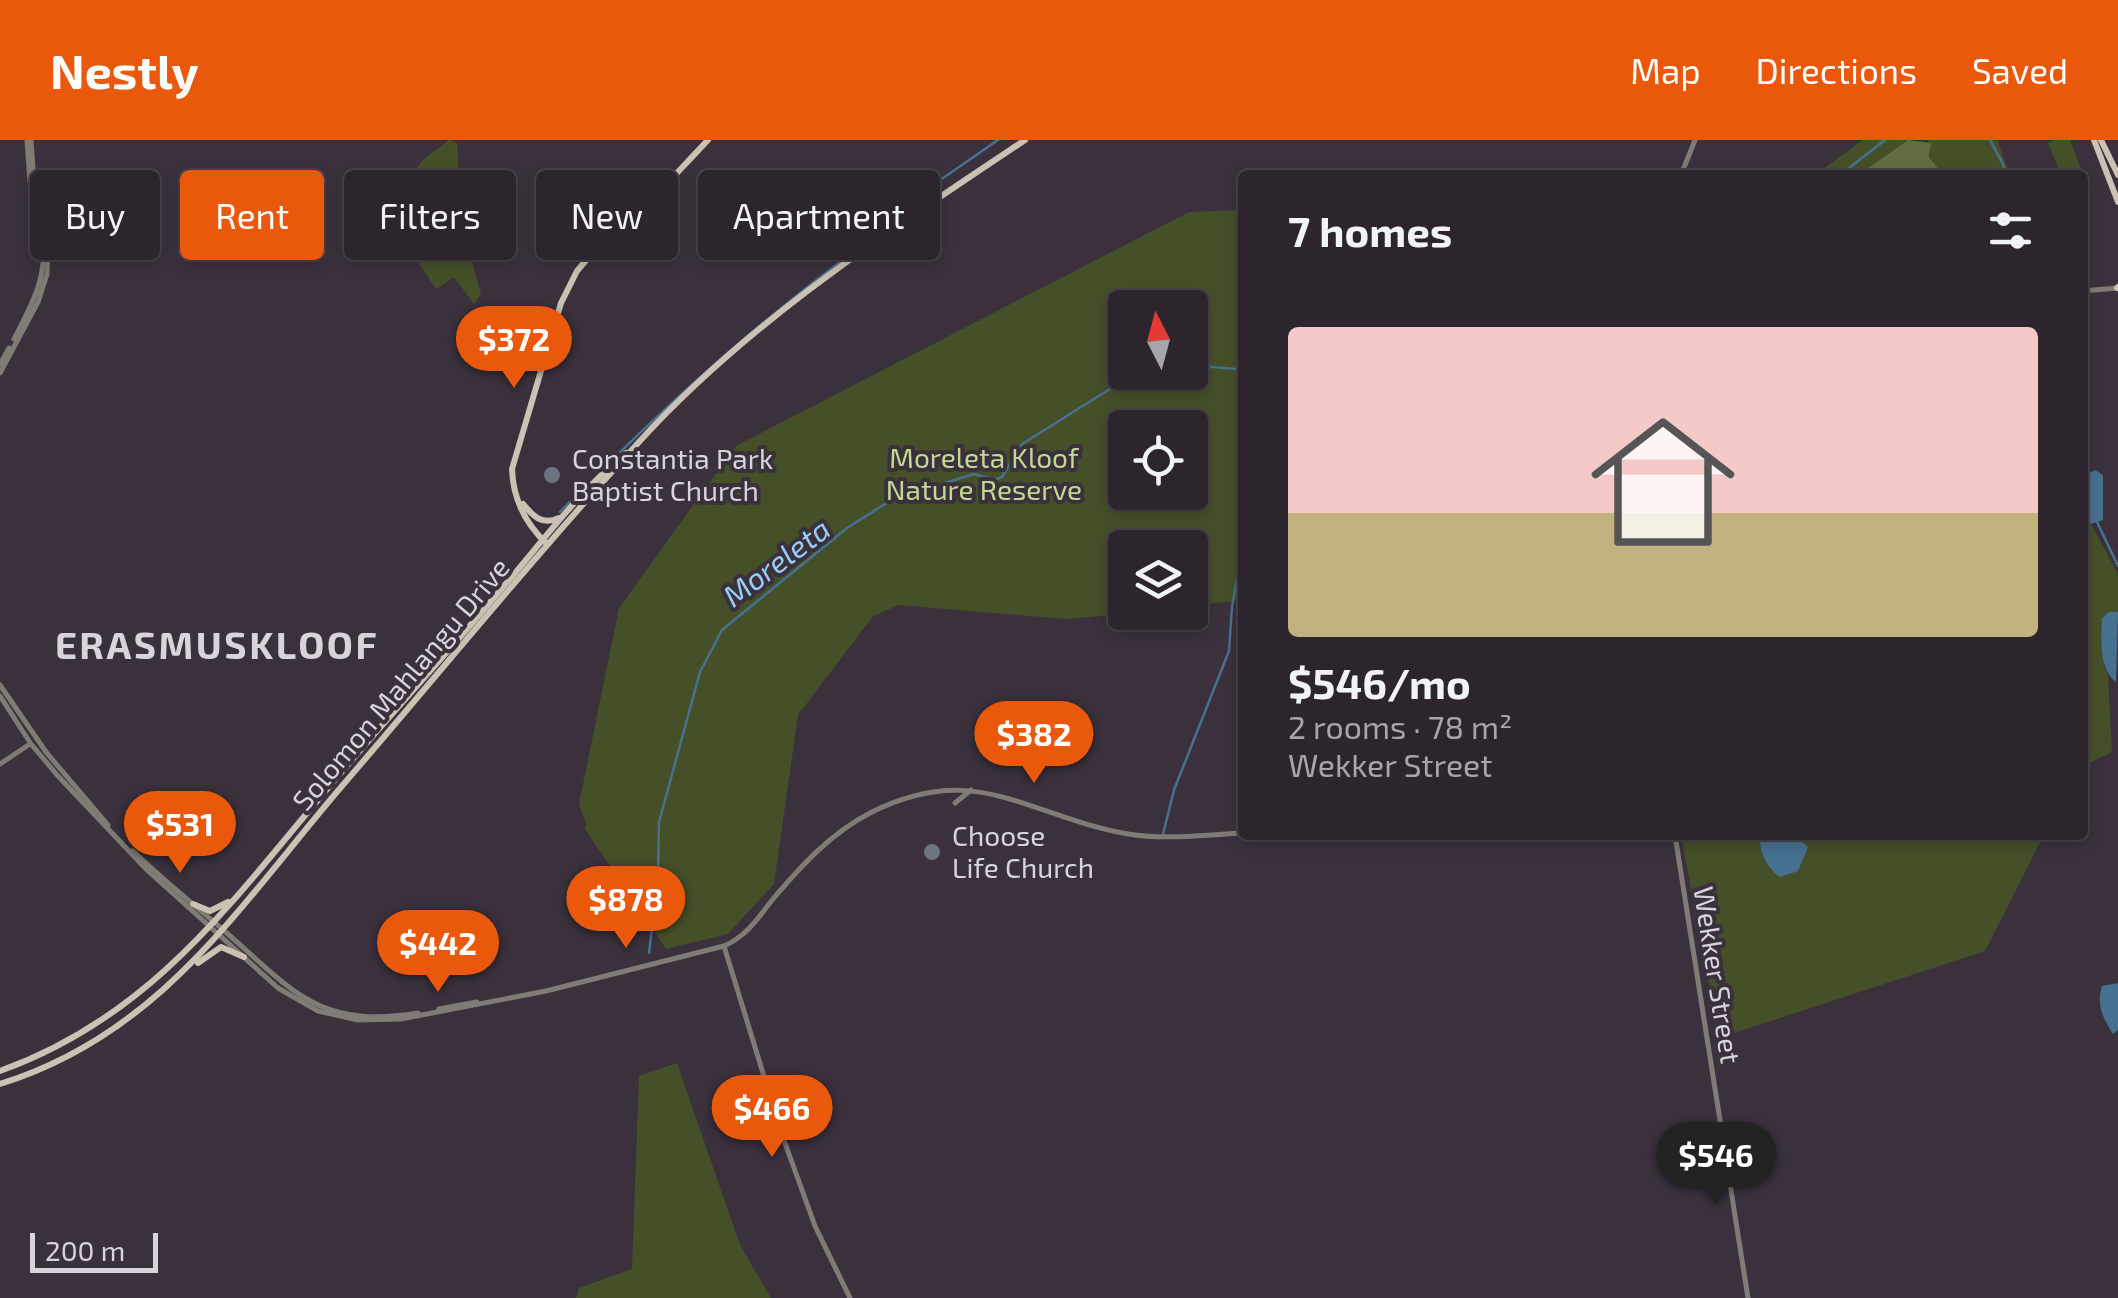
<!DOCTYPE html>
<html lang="en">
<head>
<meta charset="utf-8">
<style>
  :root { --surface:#2c252e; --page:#342d36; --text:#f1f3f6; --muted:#a6a5aa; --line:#48424a; --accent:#ea580c }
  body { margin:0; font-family:"Exo 2",sans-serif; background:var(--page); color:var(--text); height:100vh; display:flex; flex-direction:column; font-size:38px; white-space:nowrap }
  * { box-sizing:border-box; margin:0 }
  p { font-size:32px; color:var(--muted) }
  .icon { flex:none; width:55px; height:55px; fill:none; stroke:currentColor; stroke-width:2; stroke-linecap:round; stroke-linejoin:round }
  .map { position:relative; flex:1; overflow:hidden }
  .drawer { position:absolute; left:1238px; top:30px; width:850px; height:670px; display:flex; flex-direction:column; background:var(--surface); border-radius:10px; box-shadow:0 5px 15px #0003,0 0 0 2px var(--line) }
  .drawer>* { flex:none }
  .top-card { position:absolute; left:30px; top:30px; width:950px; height:90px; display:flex; gap:20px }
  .needle { width:65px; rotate:354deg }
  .tools { position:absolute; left:1108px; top:150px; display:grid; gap:20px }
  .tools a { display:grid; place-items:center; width:100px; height:100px; border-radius:10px; background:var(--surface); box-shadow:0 5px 15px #0003,0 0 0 2px var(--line); font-size:50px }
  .scale { position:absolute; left:30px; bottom:25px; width:128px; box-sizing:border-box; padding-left:10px; border:5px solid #d9d3db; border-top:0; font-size:28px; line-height:35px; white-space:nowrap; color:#d9d3db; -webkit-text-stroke:8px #3a313d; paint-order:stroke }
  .price { position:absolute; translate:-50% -85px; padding:0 22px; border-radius:35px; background:var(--accent); color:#fff; font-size:32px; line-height:65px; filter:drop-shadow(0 2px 5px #0008) }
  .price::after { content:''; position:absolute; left:50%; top:60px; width:30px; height:22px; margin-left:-15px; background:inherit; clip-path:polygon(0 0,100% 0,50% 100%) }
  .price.active { background:#222; color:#fff }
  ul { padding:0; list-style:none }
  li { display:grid; align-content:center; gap:20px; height:530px; padding:0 50px }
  li span { display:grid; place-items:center; height:310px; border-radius:10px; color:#555 }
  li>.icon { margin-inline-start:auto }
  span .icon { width:180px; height:180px; fill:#fffc; stroke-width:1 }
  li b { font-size:42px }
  h2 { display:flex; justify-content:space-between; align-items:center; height:120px; padding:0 50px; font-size:42px }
  .chip { padding:0 35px; border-radius:10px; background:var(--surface); box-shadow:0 5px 15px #0003,0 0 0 2px var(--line); font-size:35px; line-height:90px }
  .chip.active { background:var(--accent); color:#fff }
  header { display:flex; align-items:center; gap:60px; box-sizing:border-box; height:140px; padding:0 50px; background:var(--accent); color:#fff }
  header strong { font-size:48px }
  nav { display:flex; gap:55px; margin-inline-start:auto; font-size:35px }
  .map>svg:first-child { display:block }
  .green { fill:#455029; fill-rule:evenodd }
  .forest { fill:#606d41 }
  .water { fill:#467190 }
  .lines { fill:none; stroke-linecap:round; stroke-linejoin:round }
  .stream { stroke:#467190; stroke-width:2.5 }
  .minor { stroke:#807b75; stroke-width:5 }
  .major { stroke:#cbc2b4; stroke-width:6 }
  .worship-dot { fill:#6b7280; stroke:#3a313d; stroke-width:4 }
  .labels { text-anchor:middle; stroke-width:8; stroke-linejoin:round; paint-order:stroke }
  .park-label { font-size:28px; fill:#c3d890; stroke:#3a313d }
  .poi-label { font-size:28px; fill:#d9d3db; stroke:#3a313d; text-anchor:start }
  .street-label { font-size:28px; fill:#d9d3db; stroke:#3a313d }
  .water-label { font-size:30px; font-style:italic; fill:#98cef5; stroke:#3a313d }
  .district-label { font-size:38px; font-weight:bold; letter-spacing:2.5px; fill:#d9d3db; stroke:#3a313d }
</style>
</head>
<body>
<header>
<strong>Nestly</strong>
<nav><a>Map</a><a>Directions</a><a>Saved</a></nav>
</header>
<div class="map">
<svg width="2118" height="1158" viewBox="0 0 2118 1158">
  <rect width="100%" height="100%" fill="#3a313d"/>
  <g class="green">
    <path d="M449 0 457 3 462 85 481 154 474 164 454 137 436 149 401 96 400 48 423 20Z"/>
    <path d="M1863 0H1908L1858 35H1815Z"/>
    <path d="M1928 0H1997L2010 35H1943L1931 22Z"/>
    <path d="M2055 0H2070L2086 42 2083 44 2082 35H2061L2048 3Z"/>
    <path d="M1242 70V460L1190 466V408H1125V472L1133 473 1065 479 899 465 873 476 798 575 774 744 728 794 666 809 585 689 586 684 579 664 619 468 736 306 1189 72ZM1125 168H1190V232H1125ZM1125 288H1190V352H1125Z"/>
    <path d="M2082 367 2118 434V472H2109L2104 524 2108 536 2112 612 2083 626Z"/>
    <path d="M1681 695H2044L1985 811 1719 898Z"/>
    <path d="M677 923 740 1105 771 1158H576L579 1148 632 1129 639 936Z"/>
  </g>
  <path class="forest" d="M1908 0 1931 3 1929 17 1943 35H1858Z"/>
  <g class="water">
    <path d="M2095 330 2103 335V380L2091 384 2083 367V336Z"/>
    <path d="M2109 472H2118L2116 542C2099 530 2101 498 2102 478Z"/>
    <path d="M1761 695C1777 695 1797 695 1808 707L1798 731 1780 737C1768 729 1757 710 1761 695Z"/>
    <path d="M2118 843V890L2113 894C2103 879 2096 864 2102 846Z"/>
  </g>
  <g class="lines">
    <g class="stream">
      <path d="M1990 0 2003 24 2005 35"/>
      <path d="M1840 35 1885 0"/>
      <path d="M1190 225 1236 229 1242 225"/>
      <path d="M2082 269V301"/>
      <path d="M600 332C686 246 777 167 876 95L881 81 998 0"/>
      <path d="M560 372 583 349"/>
      <path d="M2097 382 2118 426"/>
      <path d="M1163 694 1174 650 1229 511 1232 466 1242 411"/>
      <path d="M649 813 658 736 659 682 700 532 722 490 847 388 893 359 974 334 995 340 1002 337 1022 304 1137 232"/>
    </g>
    <g class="minor">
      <path d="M27 0 30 42"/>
      <path d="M1681 35 1695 0"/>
      <path d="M2082 151 2118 148"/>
      <path d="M14 199C31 166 47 139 43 101"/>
      <path d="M0 224 9 208"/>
      <path d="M0 233 38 162 47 134 48 109 34 43 31 0"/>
      <path d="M0 545 46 612 108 685"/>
      <path d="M0 556 31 604 58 636 147 730 278 848 318 871 358 880 401 879 546 851 724 806C747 796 758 778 773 759 801 726 831 693 870 673 977 619 1026 676 1128 694 1164 700 1205 695 1242 693"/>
      <path d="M0 624 30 604"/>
      <path d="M955 663 971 650"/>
      <path d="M1675 695 1748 1158"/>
      <path d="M133 711C161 738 192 763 221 788 291 848 316 890 418 873"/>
      <path d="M724 806 781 992 815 1086 850 1158"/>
      <path d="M439 869 477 862"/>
    </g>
    <g class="major">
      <path d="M2094 0 2118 62"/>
      <path d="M2101 0 2118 35"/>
      <path d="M2117 148 2118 147"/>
      <path d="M523 364C533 376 542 386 559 378"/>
      <path d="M546 403C525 383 513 358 512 329L561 163 577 131 605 98 661 50 708 0"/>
      <path d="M193 764 210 771 228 762"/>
      <path d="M198 823 221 807 244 817"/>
      <path d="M0 931C153 876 232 761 333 642 387 578 444 517 498 453 539 406 577 353 626 313"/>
      <path d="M0 944C161 894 239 766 342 646 441 531 537 413 639 302 749 181 891 90 1025 0"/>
    </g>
  </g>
  <g class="worship-dot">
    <circle cx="552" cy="335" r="10"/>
    <circle cx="932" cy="712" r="10"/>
  </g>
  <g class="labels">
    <g class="park-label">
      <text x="984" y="328">Moreleta Kloof<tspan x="984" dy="32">Nature Reserve</tspan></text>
    </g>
    <g class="poi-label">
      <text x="572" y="329">Constantia Park<tspan x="572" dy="32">Baptist Church</tspan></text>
      <text x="952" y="706">Choose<tspan x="952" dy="32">Life Church</tspan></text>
    </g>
    <g class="street-label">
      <text transform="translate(401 544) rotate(-50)" y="10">Solomon Mahlangu Drive</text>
      <text transform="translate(1717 835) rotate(81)" y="10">Wekker Street</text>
    </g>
    <g class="water-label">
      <text transform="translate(777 423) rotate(-37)" y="10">Moreleta</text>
    </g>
    <g class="district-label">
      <text x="217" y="519">ERASMUSKLOOF</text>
    </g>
  </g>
</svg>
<div class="tools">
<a><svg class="needle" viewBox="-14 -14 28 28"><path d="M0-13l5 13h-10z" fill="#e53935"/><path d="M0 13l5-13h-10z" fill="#a6a5aa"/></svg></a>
<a><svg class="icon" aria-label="locate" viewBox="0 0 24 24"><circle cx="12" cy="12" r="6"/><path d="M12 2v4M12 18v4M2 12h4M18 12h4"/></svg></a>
<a><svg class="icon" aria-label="layers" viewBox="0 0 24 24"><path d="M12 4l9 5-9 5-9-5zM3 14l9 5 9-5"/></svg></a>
</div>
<div class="scale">200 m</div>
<b class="price" style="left:514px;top:251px">$372</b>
<b class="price" style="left:1034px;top:646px">$382</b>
<b class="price" style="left:180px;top:736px">$531</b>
<b class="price" style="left:626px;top:811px">$878</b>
<b class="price" style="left:438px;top:855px">$442</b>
<b class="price" style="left:772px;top:1020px">$466</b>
<b class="price active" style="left:1716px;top:1067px">$546</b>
<div class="top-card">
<a class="chip">Buy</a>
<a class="chip active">Rent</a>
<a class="chip">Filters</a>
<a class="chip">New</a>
<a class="chip">Apartment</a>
</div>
<section class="drawer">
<h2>7 homes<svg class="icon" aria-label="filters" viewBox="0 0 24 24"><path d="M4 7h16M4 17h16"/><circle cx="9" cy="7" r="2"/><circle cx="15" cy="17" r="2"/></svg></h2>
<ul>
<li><span style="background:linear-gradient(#f6c9c9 60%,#c2b280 0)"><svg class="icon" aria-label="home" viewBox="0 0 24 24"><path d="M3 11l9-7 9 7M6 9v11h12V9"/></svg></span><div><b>$546/mo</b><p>2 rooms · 78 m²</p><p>Wekker Street</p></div></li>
</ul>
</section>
</div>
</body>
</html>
